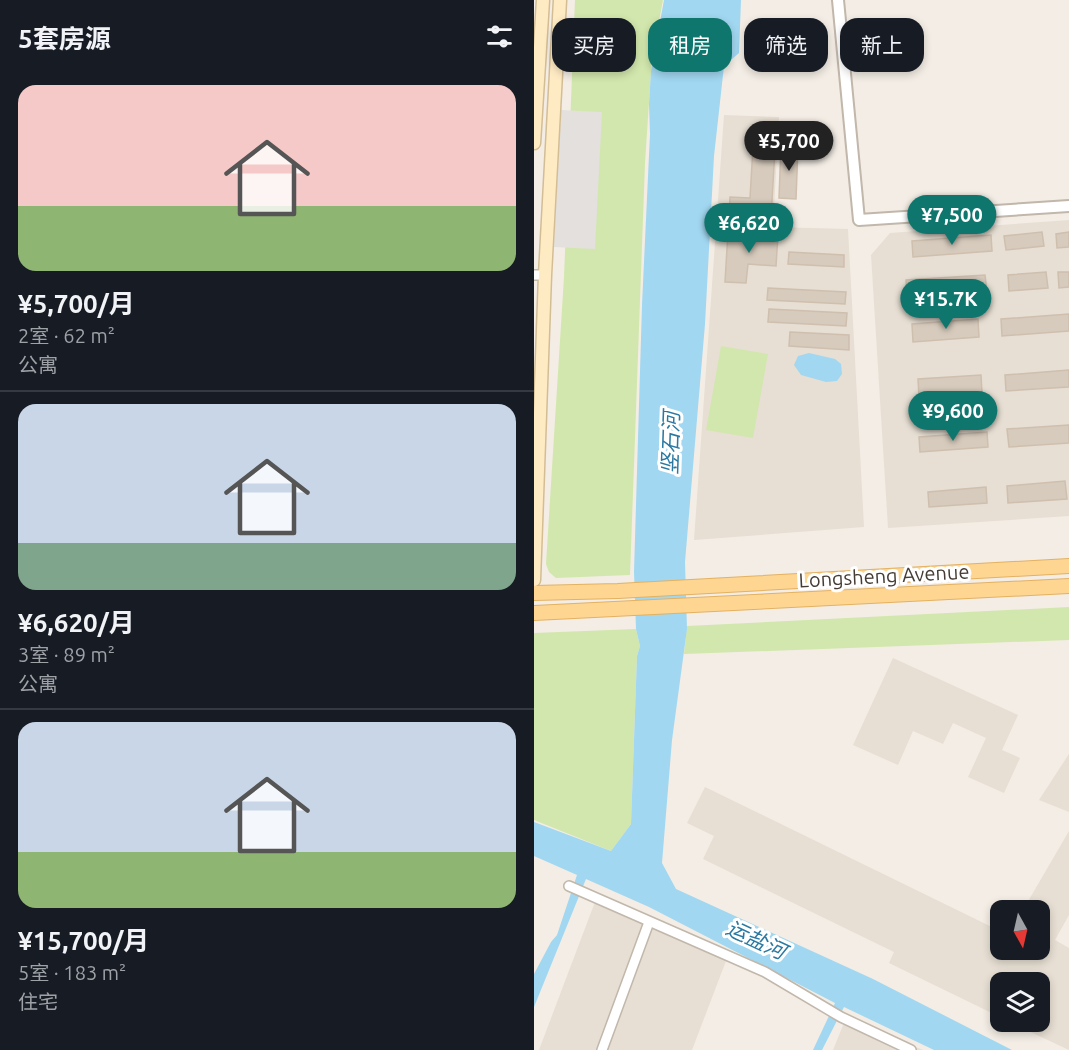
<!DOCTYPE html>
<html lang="zh">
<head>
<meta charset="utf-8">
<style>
  :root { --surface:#171b24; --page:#20242c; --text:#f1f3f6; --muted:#9ea1a6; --line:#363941; --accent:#0f766e }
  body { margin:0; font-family:Ubuntu,"Noto Sans SC",sans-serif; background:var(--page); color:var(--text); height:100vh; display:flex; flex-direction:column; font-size:22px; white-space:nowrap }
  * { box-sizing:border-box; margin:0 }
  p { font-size:20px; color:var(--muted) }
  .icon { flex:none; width:33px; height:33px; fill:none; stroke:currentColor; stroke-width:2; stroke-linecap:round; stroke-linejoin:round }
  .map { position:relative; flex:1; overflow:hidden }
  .side { display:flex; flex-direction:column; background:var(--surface); width:534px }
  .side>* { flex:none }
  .top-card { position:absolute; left:18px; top:18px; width:426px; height:54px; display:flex; gap:12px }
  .needle { width:39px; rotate:172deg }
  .fabs { position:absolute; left:456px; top:900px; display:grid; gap:12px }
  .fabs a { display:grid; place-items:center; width:60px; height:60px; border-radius:12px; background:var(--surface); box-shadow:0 3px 9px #0003; font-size:30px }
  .price { position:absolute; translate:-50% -51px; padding:0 14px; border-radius:21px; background:var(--accent); color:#fff; font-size:20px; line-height:39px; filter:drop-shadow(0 2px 3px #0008) }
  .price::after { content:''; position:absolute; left:50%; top:36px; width:18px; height:14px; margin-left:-9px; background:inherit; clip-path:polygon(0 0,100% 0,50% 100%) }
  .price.active { background:#222; color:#fff }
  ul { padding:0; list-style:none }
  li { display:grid; align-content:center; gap:12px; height:318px; padding:0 18px }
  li+li { border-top:2px solid var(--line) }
  li span { display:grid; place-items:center; height:186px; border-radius:18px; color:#555 }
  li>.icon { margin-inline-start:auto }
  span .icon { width:108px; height:108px; fill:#fffc; stroke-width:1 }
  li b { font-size:26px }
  h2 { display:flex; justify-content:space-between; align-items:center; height:72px; padding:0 18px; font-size:26px }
  .pill { padding:0 21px; border-radius:18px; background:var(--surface); box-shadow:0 3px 9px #0003; font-size:21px; line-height:54px }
  .pill.active { background:var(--accent); color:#fff }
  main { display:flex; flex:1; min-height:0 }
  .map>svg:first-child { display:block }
  .residential { fill:#e7dfd3 }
  .green { fill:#d2e7ad }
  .parking { fill:#e3e0dd }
  .water { fill:#a1d7f0 }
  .building { fill:#d7cbbd; stroke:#cfbfae; stroke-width:1.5 }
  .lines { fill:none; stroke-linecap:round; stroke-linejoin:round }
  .minor-casing { stroke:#c1b7ab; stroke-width:12 }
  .tertiary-casing { stroke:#c1b7ab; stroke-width:14 }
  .secondary-casing { stroke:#d3bd95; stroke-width:15 }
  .primary-casing { stroke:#e3b162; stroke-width:16 }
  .minor { stroke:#fff; stroke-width:9 }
  .tertiary { stroke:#fff; stroke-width:10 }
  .secondary { stroke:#ffebc3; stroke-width:12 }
  .primary { stroke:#fed692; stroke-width:14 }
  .labels { text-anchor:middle; stroke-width:6; stroke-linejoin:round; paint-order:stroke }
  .street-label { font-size:20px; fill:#453d35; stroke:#fff }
  .water-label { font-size:21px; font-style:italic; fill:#2b79a1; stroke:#fff }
</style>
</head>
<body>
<main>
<section class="side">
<h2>5套房源<svg class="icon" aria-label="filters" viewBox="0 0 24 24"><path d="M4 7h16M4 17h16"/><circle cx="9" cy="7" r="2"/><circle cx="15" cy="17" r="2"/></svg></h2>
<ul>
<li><span style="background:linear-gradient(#f6c9c9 65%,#8fb573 0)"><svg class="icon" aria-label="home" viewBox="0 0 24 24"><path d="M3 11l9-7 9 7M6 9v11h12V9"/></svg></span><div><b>¥5,700/月</b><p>2室 · 62 m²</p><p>公寓</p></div></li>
<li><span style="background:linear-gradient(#c9d6e8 75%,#7fa58c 0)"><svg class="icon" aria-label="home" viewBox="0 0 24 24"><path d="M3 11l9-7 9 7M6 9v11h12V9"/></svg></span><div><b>¥6,620/月</b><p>3室 · 89 m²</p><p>公寓</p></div></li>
<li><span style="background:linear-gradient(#c9d6e8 70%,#8fb573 0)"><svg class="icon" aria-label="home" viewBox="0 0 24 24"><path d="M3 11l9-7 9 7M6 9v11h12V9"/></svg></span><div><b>¥15,700/月</b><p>5室 · 183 m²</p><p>住宅</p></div></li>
</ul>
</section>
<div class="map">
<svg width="535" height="1050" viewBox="0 0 535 1050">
  <rect width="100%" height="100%" fill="#f3ede5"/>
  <g class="residential">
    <path d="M190 115 245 117 239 227 314 229 330 527 160 540Z"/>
    <path d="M535 220V516L354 528 337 255 356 233Z"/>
    <path d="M359 658 484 715 468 750 486 758 470 793 434 777 452 738 419 723 409 744 379 731 364 765 319 745Z"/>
    <path d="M535 754V812L505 800Z"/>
    <path d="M171 787 466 931V950H506V910H489L535 831V915L521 940 535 948V1050L475 1022H506V982H466V1017L355 963 360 952 169 859 180 836 153 823Z"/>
    <path d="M61 902 195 953 158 1050H5Z"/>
    <path d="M312 1018 389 1050H299Z"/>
  </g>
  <g class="green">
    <path d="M41 0H129L118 57 111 163 96 575 22 578 15 572 12 564 30 277Z"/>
    <path d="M187 346 234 354 219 438 172 430Z"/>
    <path d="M535 607V640L150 654 153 626Z"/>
    <path d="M102 629 106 646 103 656 97 824 77 851 0 820V633Z"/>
  </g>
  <path class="parking" d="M27 110 68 112 61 249 20 247Z"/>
  <g class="water">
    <path d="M130 0H207L205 53 190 66 180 156 171 324 151 562 153 629 138 740 128 863 142 889 339 979 478 1050H400L310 1007 288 1050H279L301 1003 115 907 52 879 0 1007V974L17 942 23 935 43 875 0 856V822L77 851 97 824 103 656 106 646 102 629 100 572 108 305 116 134 115 104 117 71Z"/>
    <path d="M275 353 301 359 307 364 308 374 303 381 292 382 267 375 260 365 264 356Z"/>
  </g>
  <g class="building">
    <path d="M247 146H264L262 199 245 198Z"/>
    <path d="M219 147 241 148 237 218 195 216 196 197 216 198Z"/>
    <path d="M194 232 244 235 242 266 214 264 212 283 191 282Z"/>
    <path d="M508 232 510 246 472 250 470 236Z"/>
    <path d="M535 232V247L523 248 522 234Z"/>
    <path d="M457 235 458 251 379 257 378 241Z"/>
    <path d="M255 252 310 255V267L254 264Z"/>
    <path d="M512 272 514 288 475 291 474 275Z"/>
    <path d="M524 272H535V287L525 288Z"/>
    <path d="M451 275 453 292 373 298 372 280Z"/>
    <path d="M234 288 312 292 311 304 233 300Z"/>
    <path d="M235 309 313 313 312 326 234 322Z"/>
    <path d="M535 314V331L468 336 467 319Z"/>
    <path d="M444 319 445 337 379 342 378 324Z"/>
    <path d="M256 332 315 335V350L255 346Z"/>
    <path d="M535 370V387L472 391 471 375Z"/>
    <path d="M447 375 448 393 385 397 384 379Z"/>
    <path d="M535 425V443L475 447 473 429Z"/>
    <path d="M453 432 454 447 386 452 385 437Z"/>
    <path d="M531 481 533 499 474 503 473 486Z"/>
    <path d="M452 487 453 503 395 507 394 492Z"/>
  </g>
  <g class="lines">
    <g class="minor-casing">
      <g id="minor">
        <path d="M0 275H11"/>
        <path d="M35 886 231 972 307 1017 377 1050"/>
        <path d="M68 1050 115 922"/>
      </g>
    </g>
    <g class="tertiary-casing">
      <path id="tertiary" d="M304 0 325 220 535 206"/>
    </g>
    <g class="secondary-casing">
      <g id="secondary">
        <path d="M0 143 9 0"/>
        <path d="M0 580 11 275 26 0"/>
      </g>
    </g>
    <g class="primary-casing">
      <g id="primary">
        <path d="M0 593 84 591 535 566"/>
        <path d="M0 613 535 586"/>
      </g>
    </g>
    <use href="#minor" class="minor"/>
    <use href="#tertiary" class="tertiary"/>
    <use href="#secondary" class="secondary"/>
    <use href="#primary" class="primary"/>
  </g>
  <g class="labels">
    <g class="street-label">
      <text transform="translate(350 576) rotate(-3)" y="7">Longsheng Avenue</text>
    </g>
    <g class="water-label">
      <text transform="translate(137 443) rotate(-88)" y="7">竖石河</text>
      <text transform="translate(222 940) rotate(25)" y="7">运盐河</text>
    </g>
  </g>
</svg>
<div class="fabs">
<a><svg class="needle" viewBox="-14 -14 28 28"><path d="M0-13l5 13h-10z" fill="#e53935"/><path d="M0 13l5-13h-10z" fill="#9ea1a6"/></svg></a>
<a><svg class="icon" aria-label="layers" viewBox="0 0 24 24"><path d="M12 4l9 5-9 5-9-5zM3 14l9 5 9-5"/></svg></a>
</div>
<b class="price active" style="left:255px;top:172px">¥5,700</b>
<b class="price" style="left:418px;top:246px">¥7,500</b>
<b class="price" style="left:215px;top:254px">¥6,620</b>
<b class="price" style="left:412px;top:330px">¥15.7K</b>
<b class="price" style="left:419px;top:442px">¥9,600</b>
<div class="top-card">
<a class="pill">买房</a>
<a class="pill active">租房</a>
<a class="pill">筛选</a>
<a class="pill">新上</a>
</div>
</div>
</main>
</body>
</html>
